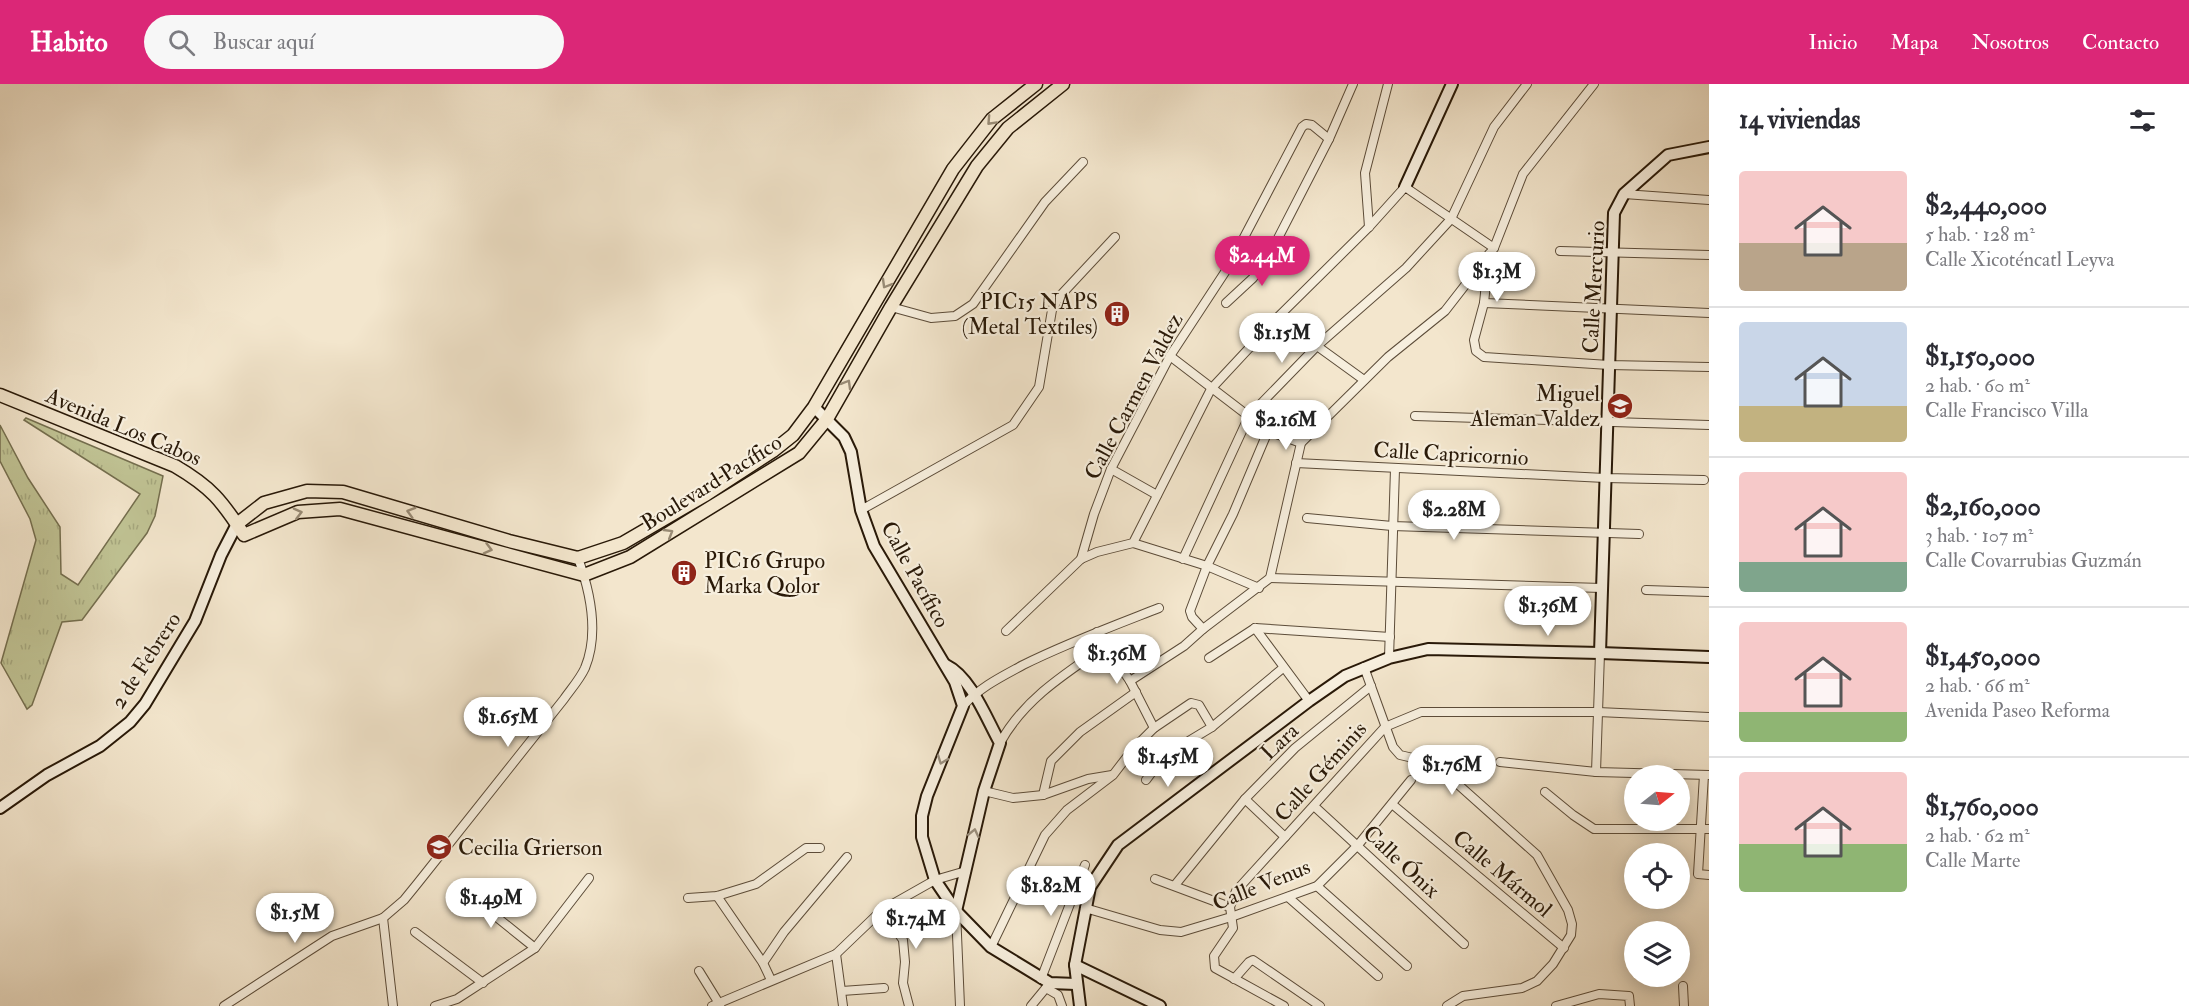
<!DOCTYPE html>
<html lang="es">
<head>
<meta charset="utf-8">
<style>
  :root { --surface:#fff; --page:#f7f7f7; --text:#2b2b33; --muted:#7c7c81; --line:#e1e1e2; --accent:#db2777 }
  body { margin:0; font-family:"IM FELL Double Pica",serif; background:var(--page); color:var(--text); height:100vh; display:flex; flex-direction:column; font-size:22px; white-space:nowrap }
  * { box-sizing:border-box; margin:0 }
  p { font-size:20px; color:var(--muted) }
  .icon { flex:none; width:33px; height:33px; fill:none; stroke:currentColor; stroke-width:2; stroke-linecap:round; stroke-linejoin:round }
  .map { position:relative; flex:1; overflow:hidden }
  .sheet { display:flex; flex-direction:column; background:var(--surface); width:480px }
  .sheet>* { flex:none }
  .needle { width:39px; rotate:73deg }
  .fabs { position:absolute; left:1624px; top:681px; display:grid; gap:12px }
  .fabs a { display:grid; place-items:center; width:66px; height:66px; border-radius:50%; background:var(--surface); box-shadow:0 3px 15px #0003; font-size:30px }
  .price { position:absolute; translate:-50% -51px; padding:0 14px; border-radius:21px; background:#fff; color:#222; font-size:20px; line-height:39px; filter:drop-shadow(0 2px 3px #0008) }
  .price::after { content:''; position:absolute; left:50%; top:36px; width:18px; height:14px; margin-left:-9px; background:inherit; clip-path:polygon(0 0,100% 0,50% 100%) }
  .price.on { background:var(--accent); color:#fff }
  ul { padding:0; list-style:none }
  li { display:flex; align-items:center; gap:18px; height:150px; padding:0 30px }
  li+li { border-top:2px solid var(--line) }
  li span { display:grid; place-items:center; flex:none; width:168px; height:120px; border-radius:6px; color:#555 }
  li>.icon { margin-inline-start:auto }
  span .icon { width:72px; height:72px; fill:#fffc; stroke-width:1 }
  li b { font-size:26px }
  h2 { display:flex; justify-content:space-between; align-items:center; height:72px; padding:0 30px; font-size:26px }
  header { display:flex; align-items:center; gap:36px; box-sizing:border-box; height:84px; padding:0 30px; background:var(--accent); color:#fff }
  header strong { font-size:28px }
  nav { display:flex; gap:33px; margin-inline-start:auto; font-size:21px }
  .search { width:420px; height:54px; background:var(--page); display:flex; align-items:center; gap:15px; box-sizing:border-box; padding:0 21px; border-radius:33px; color:var(--muted); font-size:22px }
  main { display:flex; flex:1; min-height:0 }
  .map>svg:first-child { display:block }
  .grass { fill:url(#grass-tufts); stroke:#746e4e; stroke-width:1.5 }
  .lines { fill:none; stroke-linecap:round; stroke-linejoin:round }
  .street-casing { stroke:#5c4c39; stroke-width:10 }
  .secondary-casing { stroke:#291908; stroke-width:14 }
  .primary-casing { stroke:#291908; stroke-width:15 }
  .street { stroke:#f7efde; stroke-width:8 }
  .secondary { stroke:#f7efde; stroke-width:10 }
  .primary { stroke:#f3e6cd; stroke-width:12 }
  .oneway { stroke:#988a74 }
  .oneway2 { stroke:#9a8f7e }
  .labels { text-anchor:middle; stroke-width:4.5; stroke-linejoin:round; paint-order:stroke }
  .street-label { font-size:22px; fill:#291908; stroke:#f7efde }
  .poi-label { font-size:22px; fill:#291908; stroke:#f7efde; text-anchor:end }
</style>
</head>
<body>
<header>
<strong>Habito</strong>
<div class="search"><svg class="icon" aria-label="search" viewBox="0 0 24 24"><circle cx="10" cy="10" r="6"/><path d="M15 15l6 6"/></svg>Buscar aquí</div>
<nav><a>Inicio</a><a>Mapa</a><a>Nosotros</a><a>Contacto</a></nav>
</header>
<main>
<div class="map">
<svg width="1709" height="922" viewBox="0 0 1709 922">
  <defs>
    <pattern id="grass-tufts" width="24" height="20" patternUnits="userSpaceOnUse" patternTransform="scale(1.5)"><rect width="24" height="20" fill="#c0c394"/><path d="M3 7l-1-3M5 7V3M7 7l1-3M15 17l-1-3M17 17v-4M19 17l1-3" fill="none" stroke="#a5a77e"/></pattern>
  </defs>
  <rect width="100%" height="100%" fill="#f3e6cd"/>
  <filter id="stains"><feTurbulence type="fractalNoise" baseFrequency=".00333" numOctaves="4"/><feColorMatrix values="0 0 0 0 .2 0 0 0 0 .09 0 0 0 0 .02 0 0 0 .5 -.17"/></filter>
  <radialGradient id="worn" r=".72"><stop offset=".6" stop-color="#630" stop-opacity="0"/><stop offset="1" stop-color="#630" stop-opacity=".3"/></radialGradient>
  <path class="grass" d="M26 334 163 392 155 432 147 449 82 536 62 538 32 621 27 625 1 579 36 456 30 435 0 377V341L28 394 60 443 61 490 78 501 140 410 24 336Z"/>
  <g class="lines">
    <g class="street-casing">
      <g id="street">
        <path d="M1624 110 1709 116"/>
        <path d="M1369 143 1365 89 1388 0"/>
        <path d="M1560 167 1709 171"/>
        <path d="M1489 170 1484 219 1474 256 1476 267 1484 273 1609 281 1709 283"/>
        <path d="M1229 182 1273 164 1329 55 1353 0"/>
        <path d="M1226 219 1253 194 1273 164"/>
        <path d="M1484 219 1709 229"/>
        <path d="M891 223 931 234 955 232 973 220 1045 118 1083 78"/>
        <path d="M1317 262 1364 296"/>
        <path d="M1170 272 1268 347 1301 359"/>
        <path d="M1415 332 1709 341"/>
        <path d="M1296 379 1605 394 1704 396"/>
        <path d="M1111 385 1157 411"/>
        <path d="M861 426 1013 341 1039 303 1052 226 1059 213 1115 153"/>
        <path d="M1307 434 1392 442 1639 450"/>
        <path d="M1133 459 1207 482 1259 504"/>
        <path d="M1081 475 1094 430 1111 385 1170 272 1229 182 1302 43 1306 40 1312 41 1329 55"/>
        <path d="M1183 475 1249 332 1317 262 1406 184 1451 135 1494 43 1527 0"/>
        <path d="M1270 494 1602 504"/>
        <path d="M1646 506 1709 508"/>
        <path d="M1255 544 1390 553"/>
        <path d="M1255 544 1309 617"/>
        <path d="M1203 545 1192 533 1190 527 1207 482 1233 430 1268 347"/>
        <path d="M1006 547 1081 475 1097 468 1133 459 1211 305 1279 232 1369 143 1405 103 1494 164"/>
        <path d="M1097 548 1130 597 1154 644"/>
        <path d="M1209 574 1255 544"/>
        <path d="M1389 574 1395 385"/>
        <path d="M1364 583 1393 663 1400 671 1426 677 1443 687 1537 771 1568 826 1572 840 1571 851 1553 880 1537 897 1522 904 1463 912 1447 922"/>
        <path d="M1130 597 1184 562 1203 545 1270 494 1301 359 1388 273 1445 227 1494 164 1523 90 1594 0"/>
        <path d="M963 622C980 603 1001 593 1023 581 1067 559 1113 542 1159 524"/>
        <path d="M1000 659C1024 615 1066 589 1107 561"/>
        <path d="M1500 678 1596 688 1709 691"/>
        <path d="M1596 688 1600 569"/>
        <path d="M1704 691 1698 790 1709 791"/>
        <path d="M1146 696 1164 672 1212 643 1283 584"/>
        <path d="M984 707 1013 714 1043 711 1088 695 1112 691"/>
        <path d="M1545 708 1573 731 1594 745H1709"/>
        <path d="M1043 711 1051 677 1080 648 1136 608"/>
        <path d="M1245 715 1285 753"/>
        <path d="M1392 720 1564 864"/>
        <path d="M1314 722 1464 860"/>
        <path d="M1155 795 1230 823"/>
        <path d="M1175 801 1245 715 1295 664 1371 602"/>
        <path d="M1317 802 1407 882"/>
        <path d="M463 806 535 864"/>
        <path d="M717 812 763 879 771 896"/>
        <path d="M1288 813 1378 892"/>
        <path d="M688 814 717 812 756 800 806 764H820"/>
        <path d="M1085 824 1160 846 1181 848 1231 833 1317 802 1358 761 1411 696"/>
        <path d="M882 826 903 856 905 878 903 899 909 922"/>
        <path d="M956 827 960 922"/>
        <path d="M383 834 393 922"/>
        <path d="M415 848 483 899"/>
        <path d="M991 863 1045 751 1067 726 1113 691 1133 665 1154 644 1191 619 1199 621 1212 643"/>
        <path d="M836 870 843 922"/>
        <path d="M763 879 784 848 847 773"/>
        <path d="M699 887 720 921"/>
        <path d="M1041 895 1085 781"/>
        <path d="M1234 895 1249 878 1253 876 1320 922"/>
        <path d="M1683 902 1684 922"/>
        <path d="M1046 904 1058 911 1062 922"/>
        <path d="M842 907 884 904"/>
        <path d="M224 922 332 852 383 834 404 816 417 800 564 615C571 605 580 595 585 584 599 550 590 507 578 474"/>
        <path d="M435 922 457 915 535 864 589 794"/>
        <path d="M712 922 836 870 882 826 935 796 966 787"/>
        <path d="M1031 922 1050 899"/>
        <path d="M1284 922 1215 884 1214 872 1233 844 1230 823 1236 807 1385 643 1421 628H1598L1709 633"/>
        <path d="M1556 922 1599 910 1629 912 1630 922"/>
      </g>
    </g>
    <g class="secondary-casing">
      <g id="secondary">
        <path d="M1405 103 1452 0"/>
        <path d="M814 323 844 353 851 368 861 426 874 462 955 598 963 622 927 712 922 732V753L935 796 956 827 991 863 1050 899 1076 900"/>
        <path d="M1600 569 1614 129 1624 110 1668 71 1709 63"/>
        <path d="M946 581C971 593 987 636 1000 659L984 707 956 827"/>
        <path d="M0 724 47 691 100 662 130 638 145 620 195 537 221 471 237 440"/>
        <path d="M1075 881 1160 922"/>
        <path d="M1080 922 1075 881 1090 803 1118 761 1309 617 1345 592 1389 574 1428 565 1600 569 1709 573"/>
      </g>
    </g>
    <g class="primary-casing">
      <g id="primary">
        <path d="M0 311 175 382C211 403 222 417 244 451L298 428 340 425 584 491 630 473 799 369 827 335 891 223 977 82 1008 44 1063 0"/>
        <path d="M237 440 264 419 307 407 343 408 509 457 578 474 623 459 707 410 773 367 793 351 814 323 953 85 992 35 1036 0"/>
      </g>
    </g>
    <use href="#street" class="street"/>
    <use href="#secondary" class="secondary"/>
    <use href="#primary" class="primary"/>
  </g>
  <defs><path id="oneway-chevron" d="M-2-3.5L2.5 0L-2 3.5" fill="none" stroke-width="1.6" stroke-linecap="round" stroke-linejoin="round" transform="scale(1.5)"/></defs>
  <g class="oneway">
    <use href="#oneway-chevron" transform="translate(991 37) rotate(133)"/>
    <use href="#oneway-chevron" transform="translate(886 200) rotate(120)"/>
    <use href="#oneway-chevron" transform="translate(847 300) rotate(-60)"/>
    <use href="#oneway-chevron" transform="translate(411 428) rotate(-164)"/>
    <use href="#oneway-chevron" transform="translate(298 429) rotate(-14)"/>
    <use href="#oneway-chevron" transform="translate(669 449) rotate(-31)"/>
    <use href="#oneway-chevron" transform="translate(488 465) rotate(15)"/>
  </g>
  <g class="oneway2">
    <use href="#oneway-chevron" transform="translate(942 676) rotate(111)"/>
    <use href="#oneway-chevron" transform="translate(974 749) rotate(-77)"/>
  </g>
  <defs>
    <g id="building-disc" transform="scale(1.35)"><circle r="9.5" fill="#8f2418" stroke="#f7efde"/><path d="M-4-6H4V6H1V3H-1V6H-4ZM-2.5-4.3h1.7v1.8h-1.7ZM.8-4.3h1.7v1.8H.8ZM-2.5-1h1.7V.8h-1.7ZM.8-1h1.7V.8H.8Z" fill="#fff"/></g>
    <g id="school-disc" transform="scale(1.35)"><circle r="9.5" fill="#8f2418" stroke="#f7efde"/><path d="M0-5L7-2L0 1L-7-2ZM-4 1L0 2.5L4 1V4Q0 6-4 4Z" fill="#fff"/></g>
  </defs>
  <g fill-rule="evenodd">
    <use href="#building-disc" x="1117" y="230"/>
    <use href="#school-disc" x="1620" y="322"/>
    <use href="#building-disc" x="684" y="489"/>
    <use href="#school-disc" x="439" y="763"/>
  </g>
  <g class="labels">
    <g class="street-label">
      <text transform="translate(1593 203) rotate(-87)" y="8">Calle Mercurio</text>
      <text transform="translate(1133 312) rotate(-62)" y="8">Calle Carmen Valdez</text>
      <text transform="translate(124 342) rotate(23)" y="8">Avenida Los Cabos</text>
      <text transform="translate(1451 369) rotate(3)" y="8">Calle Capricornio</text>
      <text transform="translate(711 398) rotate(-32)" y="8">Boulevard Pacífico</text>
      <text transform="translate(916 490) rotate(61)" y="8">Calle Pacífico</text>
      <text transform="translate(145 576) rotate(-57)" y="8">2 de Febrero</text>
      <text transform="translate(1279 657) rotate(-43)" y="8">Lara</text>
      <text transform="translate(1320 687) rotate(-48)" y="8">Calle Géminis</text>
      <text transform="translate(1402 777) rotate(43)" y="8">Calle Ónix</text>
      <text transform="translate(1503 789) rotate(40)" y="8">Calle Mármol</text>
      <text transform="translate(1261 800) rotate(-22)" y="8">Calle Venus</text>
    </g>
    <g class="poi-label">
      <text x="1098" y="225">PIC15 NAPS<tspan x="1098" dy="25">(Metal Textiles)</tspan></text>
      <text x="1600" y="317">Miguel<tspan x="1600" dy="25">Aleman Valdez</tspan></text>
      <text x="704" y="484" text-anchor="start">PIC16 Grupo<tspan x="704" dy="25">Marka Qolor</tspan></text>
      <text x="458" y="771" text-anchor="start">Cecilia Grierson</text>
    </g>
  </g>
  <rect width="100%" height="100%" filter="url(#stains)"/>
  <rect width="100%" height="100%" fill="url(#worn)"/>
</svg>
<div class="fabs">
<a><svg class="needle" viewBox="-14 -14 28 28"><path d="M0-13l5 13h-10z" fill="#e53935"/><path d="M0 13l5-13h-10z" fill="#7c7c81"/></svg></a>
<a><svg class="icon" aria-label="locate" viewBox="0 0 24 24"><circle cx="12" cy="12" r="6"/><path d="M12 2v4M12 18v4M2 12h4M18 12h4"/></svg></a>
<a><svg class="icon" aria-label="layers" viewBox="0 0 24 24"><path d="M12 4l9 5-9 5-9-5zM3 14l9 5 9-5"/></svg></a>
</div>
<b class="price on" style="left:1262px;top:203px">$2.44M</b>
<b class="price" style="left:1497px;top:219px">$1.3M</b>
<b class="price" style="left:1282px;top:280px">$1.15M</b>
<b class="price" style="left:1286px;top:367px">$2.16M</b>
<b class="price" style="left:1454px;top:457px">$2.28M</b>
<b class="price" style="left:1548px;top:553px">$1.36M</b>
<b class="price" style="left:1117px;top:601px">$1.36M</b>
<b class="price" style="left:508px;top:664px">$1.65M</b>
<b class="price" style="left:1168px;top:704px">$1.45M</b>
<b class="price" style="left:1452px;top:712px">$1.76M</b>
<b class="price" style="left:1051px;top:833px">$1.82M</b>
<b class="price" style="left:491px;top:845px">$1.49M</b>
<b class="price" style="left:295px;top:860px">$1.5M</b>
<b class="price" style="left:916px;top:866px">$1.74M</b>
</div>
<section class="sheet">
<h2>14 viviendas<svg class="icon" aria-label="filters" viewBox="0 0 24 24"><path d="M4 7h16M4 17h16"/><circle cx="9" cy="7" r="2"/><circle cx="15" cy="17" r="2"/></svg></h2>
<ul>
<li><span style="background:linear-gradient(#f6c9c9 60%,#b9a48a 0)"><svg class="icon" aria-label="home" viewBox="0 0 24 24"><path d="M3 11l9-7 9 7M6 9v11h12V9"/></svg></span><div><b>$2,440,000</b><p>5 hab. · 128 m²</p><p>Calle Xicoténcatl Leyva</p></div></li>
<li><span style="background:linear-gradient(#c9d6e8 70%,#c2b280 0)"><svg class="icon" aria-label="home" viewBox="0 0 24 24"><path d="M3 11l9-7 9 7M6 9v11h12V9"/></svg></span><div><b>$1,150,000</b><p>2 hab. · 60 m²</p><p>Calle Francisco Villa</p></div></li>
<li><span style="background:linear-gradient(#f6c9c9 75%,#7fa58c 0)"><svg class="icon" aria-label="home" viewBox="0 0 24 24"><path d="M3 11l9-7 9 7M6 9v11h12V9"/></svg></span><div><b>$2,160,000</b><p>3 hab. · 107 m²</p><p>Calle Covarrubias Guzmán</p></div></li>
<li><span style="background:linear-gradient(#f6c9c9 75%,#8fb573 0)"><svg class="icon" aria-label="home" viewBox="0 0 24 24"><path d="M3 11l9-7 9 7M6 9v11h12V9"/></svg></span><div><b>$1,450,000</b><p>2 hab. · 66 m²</p><p>Avenida Paseo Reforma</p></div></li>
<li><span style="background:linear-gradient(#f6c9c9 60%,#8fb573 0)"><svg class="icon" aria-label="home" viewBox="0 0 24 24"><path d="M3 11l9-7 9 7M6 9v11h12V9"/></svg></span><div><b>$1,760,000</b><p>2 hab. · 62 m²</p><p>Calle Marte</p></div></li>
</ul>
</section>
</main>
</body>
</html>
